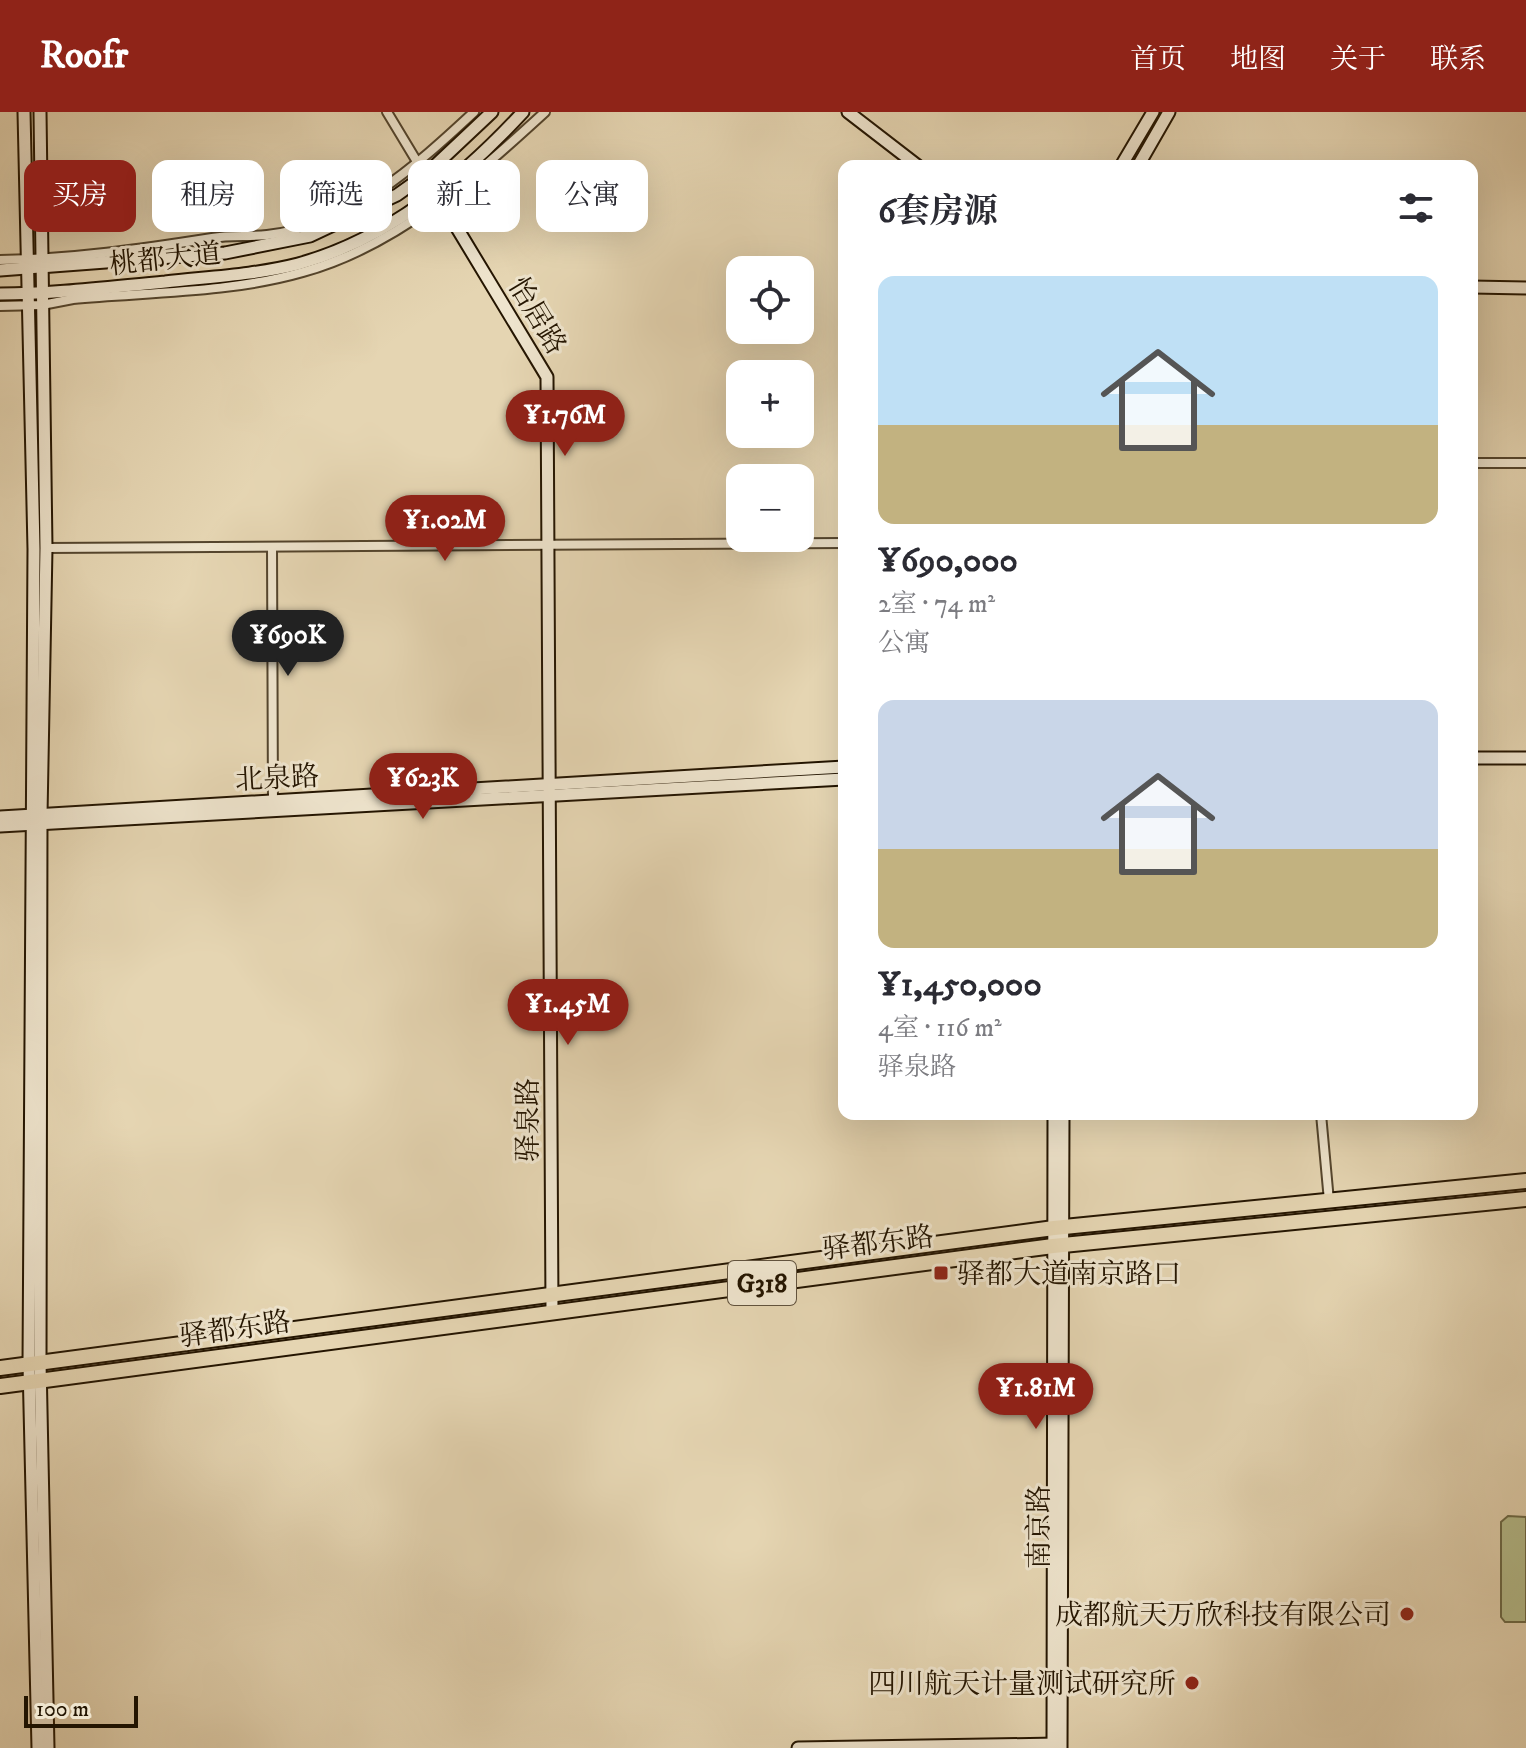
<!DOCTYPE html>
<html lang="zh">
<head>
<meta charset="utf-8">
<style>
  :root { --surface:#fff; --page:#f2f2f3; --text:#2b2b33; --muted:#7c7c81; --accent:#8f2418 }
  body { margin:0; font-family:"IM FELL DW Pica","Noto Serif SC",serif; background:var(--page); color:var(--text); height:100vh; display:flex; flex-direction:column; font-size:30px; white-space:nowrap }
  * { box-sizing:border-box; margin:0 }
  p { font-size:26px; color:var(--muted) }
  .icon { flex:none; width:44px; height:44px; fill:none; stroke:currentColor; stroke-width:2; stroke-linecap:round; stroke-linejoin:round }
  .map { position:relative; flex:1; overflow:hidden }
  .drawer { position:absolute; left:838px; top:48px; width:640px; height:960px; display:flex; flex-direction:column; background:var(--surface); border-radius:16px; box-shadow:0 8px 32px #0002 }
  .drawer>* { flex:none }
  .guide { position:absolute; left:24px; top:48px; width:694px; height:72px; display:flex; gap:16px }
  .buttons { position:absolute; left:726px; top:144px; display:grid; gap:16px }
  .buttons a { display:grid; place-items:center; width:88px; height:88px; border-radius:16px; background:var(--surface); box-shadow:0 8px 32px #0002; font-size:40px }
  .scale { position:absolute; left:24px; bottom:20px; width:114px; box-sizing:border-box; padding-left:8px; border:4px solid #241501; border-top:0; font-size:22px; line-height:28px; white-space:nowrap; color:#241501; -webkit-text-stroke:6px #eee4cd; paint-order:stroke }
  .price { position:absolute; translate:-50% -68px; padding:0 18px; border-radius:28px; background:var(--accent); color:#fff; font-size:26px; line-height:52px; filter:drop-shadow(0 2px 4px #0008) }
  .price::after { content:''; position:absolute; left:50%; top:48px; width:24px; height:18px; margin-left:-12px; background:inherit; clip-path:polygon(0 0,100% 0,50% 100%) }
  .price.active { background:#222; color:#fff }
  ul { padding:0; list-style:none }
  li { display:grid; align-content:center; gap:16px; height:424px; padding:0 40px }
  li span { display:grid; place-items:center; height:248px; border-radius:16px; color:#555 }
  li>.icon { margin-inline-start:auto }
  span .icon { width:144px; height:144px; fill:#fffc; stroke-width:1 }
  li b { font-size:34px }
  h2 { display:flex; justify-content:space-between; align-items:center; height:96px; padding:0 40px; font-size:34px }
  .tag { padding:0 28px; border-radius:16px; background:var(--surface); box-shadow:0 8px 32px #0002; font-size:28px; line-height:72px }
  .tag.active { background:var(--accent); color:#fff }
  header { display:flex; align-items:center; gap:48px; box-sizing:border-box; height:112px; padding:0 40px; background:var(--accent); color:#fff }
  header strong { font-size:38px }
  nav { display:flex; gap:44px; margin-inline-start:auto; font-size:28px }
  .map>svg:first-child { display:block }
  .green { fill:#b5bd8c; stroke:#6c6946; stroke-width:2 }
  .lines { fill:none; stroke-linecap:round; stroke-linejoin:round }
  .street-casing { stroke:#54452d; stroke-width:12 }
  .secondary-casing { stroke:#241501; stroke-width:15 }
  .highway-casing { stroke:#241501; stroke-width:18 }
  .street { stroke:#eee4cd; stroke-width:8 }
  .secondary { stroke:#eee4cd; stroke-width:11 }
  .highway { stroke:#e5d5b2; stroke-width:14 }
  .poi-dot { fill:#8f2418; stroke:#eee4cd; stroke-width:3 }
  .labels { text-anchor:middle; stroke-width:6; stroke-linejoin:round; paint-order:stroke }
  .shield { fill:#eee4cd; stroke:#61533e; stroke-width:2 }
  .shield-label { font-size:26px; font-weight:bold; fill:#241501 }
  .street-label { font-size:28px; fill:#241501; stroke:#eee4cd }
  .poi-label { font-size:28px; fill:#241501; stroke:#eee4cd; text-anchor:end }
</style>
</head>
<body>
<header>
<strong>Roofr</strong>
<nav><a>首页</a><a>地图</a><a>关于</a><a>联系</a></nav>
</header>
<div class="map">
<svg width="1526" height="1636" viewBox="0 0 1526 1636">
  <rect width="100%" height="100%" fill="#e5d5b2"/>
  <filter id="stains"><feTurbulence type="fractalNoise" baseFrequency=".0025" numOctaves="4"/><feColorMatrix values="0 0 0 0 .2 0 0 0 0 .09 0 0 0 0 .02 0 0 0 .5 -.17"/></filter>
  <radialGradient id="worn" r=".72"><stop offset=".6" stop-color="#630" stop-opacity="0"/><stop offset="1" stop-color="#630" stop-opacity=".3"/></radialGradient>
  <path class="green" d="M1508 1404 1526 1405V1510H1505L1501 1505V1410Z"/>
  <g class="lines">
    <g class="street-casing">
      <g id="street">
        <path d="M387 0 425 63"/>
        <path d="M0 148C72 147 142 137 212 126 231 123 249 125 267 123 350 114 416 54 474 0"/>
        <path d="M0 194 42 193 73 187C148 180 230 181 303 160 397 134 474 65 545 0"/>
        <path d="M1472 351H1526"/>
        <path d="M272 435 273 694"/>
        <path d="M46 436 844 431"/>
        <path d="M1321 1002 1329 1089"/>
      </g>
    </g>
    <g class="secondary-casing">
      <g id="secondary">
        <path d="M24 0 34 437 29 1252 38 1636"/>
        <path d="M40 0 46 436 41 703 40 1250 48 1636"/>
        <path d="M848 0 918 54"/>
        <path d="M1121 54 1153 0"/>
        <path d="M1138 54 1169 0"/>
        <path d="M425 63 547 265 552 1198"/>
        <path d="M0 158 225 141 310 124 397 83 425 63 492 0"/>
        <path d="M1472 175 1526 176"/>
        <path d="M0 182C55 182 110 175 165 170 209 165 255 163 298 152 388 127 461 67 523 0"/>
        <path d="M1472 646H1526"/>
        <path d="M0 705 844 655"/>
        <path d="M0 714 844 667"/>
        <path d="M798 1636 1057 1632"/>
        <path d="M1053 1636 1054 1002"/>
        <path d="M1061 1636 1063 1002"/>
      </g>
    </g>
    <g class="highway-casing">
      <g id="highway">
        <path d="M0 1256 1054 1116 1526 1069"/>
        <path d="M0 1274 1053 1134 1526 1087"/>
      </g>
    </g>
    <use href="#street" class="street"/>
    <use href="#secondary" class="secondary"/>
    <use href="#highway" class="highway"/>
  </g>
  <g class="poi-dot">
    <rect x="933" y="1153" width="16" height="16" rx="4"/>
    <circle cx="1407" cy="1502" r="8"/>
    <circle cx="1192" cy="1571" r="8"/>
  </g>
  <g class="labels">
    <rect class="shield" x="728" y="1149" width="68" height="44" rx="6"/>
    <g class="shield-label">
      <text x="762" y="1180">G318</text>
    </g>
    <g class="street-label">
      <text transform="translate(165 146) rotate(-6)" y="10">桃都大道</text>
      <text transform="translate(538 203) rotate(59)" y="10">怡居路</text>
      <text transform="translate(277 665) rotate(-3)" y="10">北泉路</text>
      <text transform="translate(527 1008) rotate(-90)" y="10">驿泉路</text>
      <text transform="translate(878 1130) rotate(-7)" y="10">驿都东路</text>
      <text transform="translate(235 1216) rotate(-8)" y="10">驿都东路</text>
      <text transform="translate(1038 1415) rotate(-90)" y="10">南京路</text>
    </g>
    <g class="poi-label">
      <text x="957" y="1171" text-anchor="start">驿都大道南京路口</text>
      <text x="1391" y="1512">成都航天万欣科技有限公司</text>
      <text x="1176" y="1581">四川航天计量测试研究所</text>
    </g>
  </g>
  <rect width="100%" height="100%" filter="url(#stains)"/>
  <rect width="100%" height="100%" fill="url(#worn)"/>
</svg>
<div class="buttons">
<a><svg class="icon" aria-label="locate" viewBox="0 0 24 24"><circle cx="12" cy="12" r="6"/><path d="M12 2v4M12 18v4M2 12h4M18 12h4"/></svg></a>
<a>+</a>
<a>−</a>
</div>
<div class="scale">100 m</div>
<b class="price" style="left:565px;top:346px">¥1.76M</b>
<b class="price" style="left:445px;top:451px">¥1.02M</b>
<b class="price active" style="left:288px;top:566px">¥690K</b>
<b class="price" style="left:423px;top:709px">¥623K</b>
<b class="price" style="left:568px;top:935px">¥1.45M</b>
<b class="price" style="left:1036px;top:1319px">¥1.81M</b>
<div class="guide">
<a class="tag active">买房</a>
<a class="tag">租房</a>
<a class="tag">筛选</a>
<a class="tag">新上</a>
<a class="tag">公寓</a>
</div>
<section class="drawer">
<h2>6套房源<svg class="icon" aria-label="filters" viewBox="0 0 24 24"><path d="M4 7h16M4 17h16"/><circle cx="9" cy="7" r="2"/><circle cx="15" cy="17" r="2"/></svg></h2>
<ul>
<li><span style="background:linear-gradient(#bfe0f5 60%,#c2b280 0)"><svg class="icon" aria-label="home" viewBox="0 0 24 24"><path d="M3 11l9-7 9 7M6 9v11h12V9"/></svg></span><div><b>¥690,000</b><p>2室 · 74 m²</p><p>公寓</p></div></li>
<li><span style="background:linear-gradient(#c9d6e8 60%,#c2b280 0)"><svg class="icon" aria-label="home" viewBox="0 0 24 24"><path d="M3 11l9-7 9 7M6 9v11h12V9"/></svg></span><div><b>¥1,450,000</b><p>4室 · 116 m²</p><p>驿泉路</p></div></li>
</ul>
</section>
</div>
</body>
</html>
